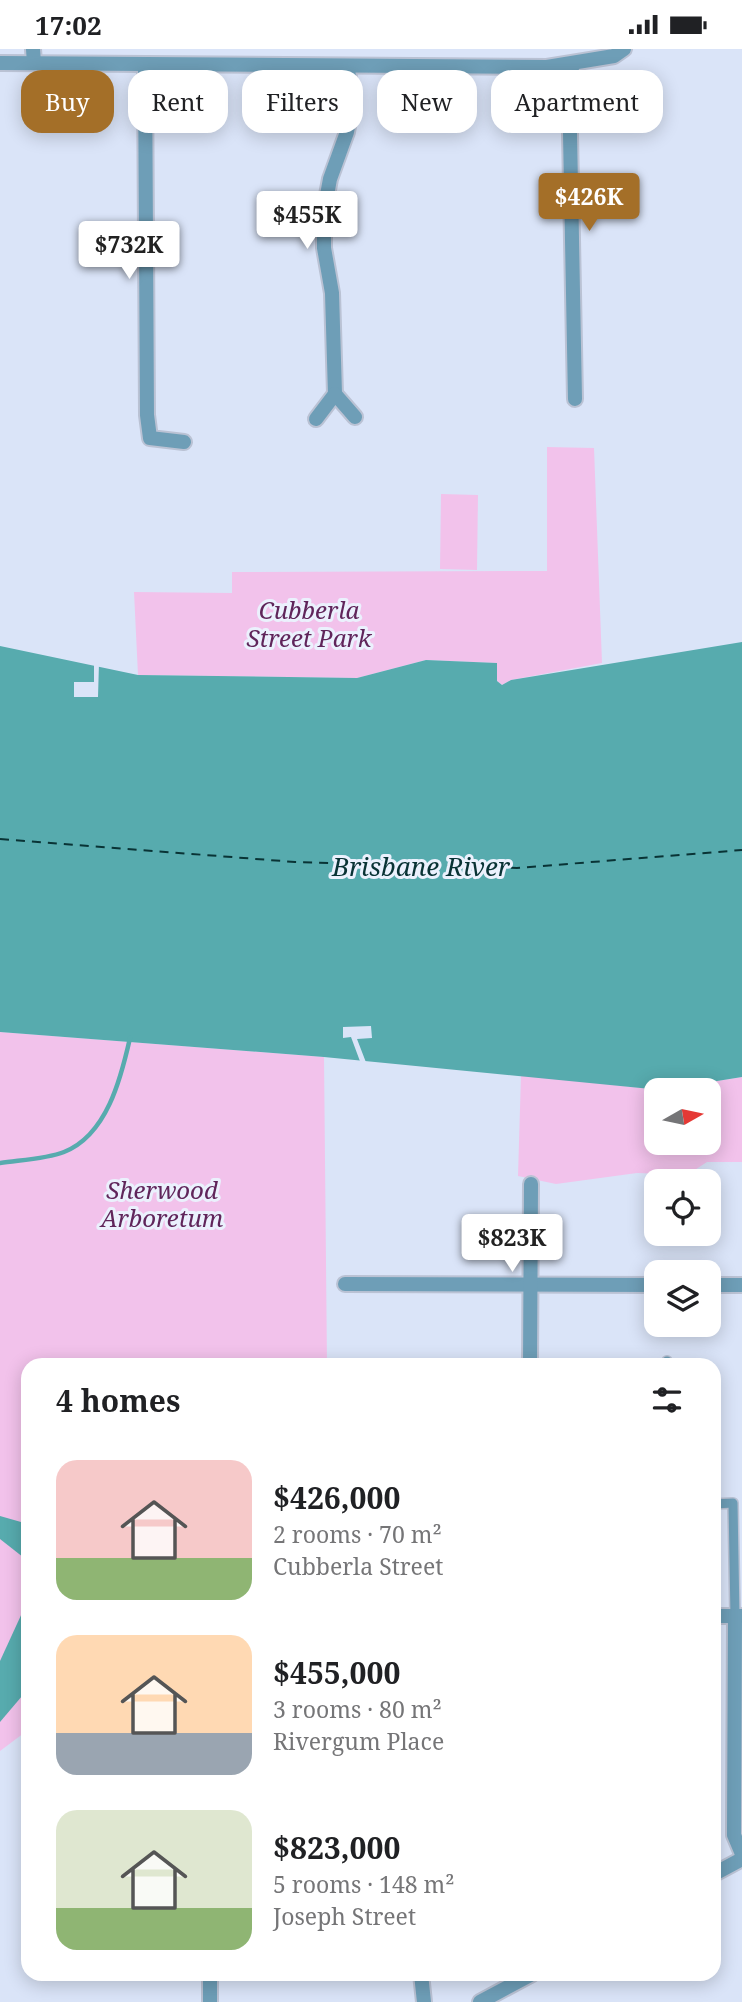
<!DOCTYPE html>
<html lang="en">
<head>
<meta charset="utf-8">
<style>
  :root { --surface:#fff; --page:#f6f6f6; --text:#202124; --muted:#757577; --accent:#a46f28 }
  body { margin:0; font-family:"Noto Serif",serif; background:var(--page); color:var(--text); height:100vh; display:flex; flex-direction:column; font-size:26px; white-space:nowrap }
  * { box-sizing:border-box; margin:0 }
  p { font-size:23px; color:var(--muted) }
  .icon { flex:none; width:38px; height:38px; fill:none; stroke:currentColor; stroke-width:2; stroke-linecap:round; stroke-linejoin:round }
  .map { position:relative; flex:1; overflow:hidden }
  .sheet { position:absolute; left:21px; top:1309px; width:700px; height:623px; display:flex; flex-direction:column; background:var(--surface); border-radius:21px; box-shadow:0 4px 18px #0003 }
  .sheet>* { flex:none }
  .banner { position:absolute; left:21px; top:21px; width:700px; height:63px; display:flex; gap:14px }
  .needle { width:46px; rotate:81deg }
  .fabs { position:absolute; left:644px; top:1029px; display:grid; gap:14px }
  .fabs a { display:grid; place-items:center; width:77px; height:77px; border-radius:14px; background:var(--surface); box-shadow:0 4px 18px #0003; font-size:35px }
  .price { position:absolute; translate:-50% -60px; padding:0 16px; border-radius:7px; background:#fff; color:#222; font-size:23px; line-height:46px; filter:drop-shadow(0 2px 4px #0008) }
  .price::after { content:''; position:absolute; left:50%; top:42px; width:21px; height:16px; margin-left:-10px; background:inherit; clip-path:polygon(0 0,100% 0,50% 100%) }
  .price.selected { background:var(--accent); color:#fff }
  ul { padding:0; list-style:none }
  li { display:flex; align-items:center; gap:21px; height:175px; padding:0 35px }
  li span { display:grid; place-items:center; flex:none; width:196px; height:140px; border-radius:21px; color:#555 }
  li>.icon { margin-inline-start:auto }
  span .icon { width:84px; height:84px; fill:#fffc; stroke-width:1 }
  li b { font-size:30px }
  h2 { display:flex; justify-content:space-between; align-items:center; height:84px; padding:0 35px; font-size:30px }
  .tag { padding:0 24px; border-radius:21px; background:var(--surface); box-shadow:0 4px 18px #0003; font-size:24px; line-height:63px }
  .tag.selected { background:var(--accent); color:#fff }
  .status { display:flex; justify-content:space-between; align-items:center; height:49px; padding:0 35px; background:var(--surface); direction:ltr }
  .status svg { height:19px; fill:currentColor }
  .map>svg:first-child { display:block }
  .green { fill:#f2c2eb; fill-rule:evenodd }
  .water { fill:#57abae }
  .pier { fill:#dae4f8 }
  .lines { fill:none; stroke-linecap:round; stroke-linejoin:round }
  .stream { stroke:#57abae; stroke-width:4.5 }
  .ferry { stroke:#093335; stroke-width:2; stroke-dasharray:9 7; stroke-linecap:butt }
  .service-casing { stroke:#bac2d4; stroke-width:12 }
  .minor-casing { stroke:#bac2d4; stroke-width:18 }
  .tertiary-casing { stroke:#bac2d4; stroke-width:18 }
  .service { stroke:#6e9eb7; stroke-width:9 }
  .minor { stroke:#6e9eb7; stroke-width:14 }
  .tertiary { stroke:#6e9eb7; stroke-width:14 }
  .labels { text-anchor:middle; stroke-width:6; stroke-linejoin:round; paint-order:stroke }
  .park-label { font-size:24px; font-style:italic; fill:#60255b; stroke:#ebf1fd }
  .water-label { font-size:26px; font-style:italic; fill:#093335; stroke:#ebf1fd }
</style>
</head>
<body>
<div class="status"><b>17:02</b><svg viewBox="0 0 49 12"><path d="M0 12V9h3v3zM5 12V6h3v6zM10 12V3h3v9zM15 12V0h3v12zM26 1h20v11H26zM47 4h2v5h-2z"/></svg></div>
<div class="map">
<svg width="742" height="1953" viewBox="0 0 742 1953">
  <rect width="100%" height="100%" fill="#dae4f8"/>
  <g class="green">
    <path d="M547 398 594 399 602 614 511 631 502 636 497 632 496 614 426 611 357 629 138 626 134 543 232 544V523L547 522Z"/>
    <path d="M441 445 478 446 477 521 440 520Z"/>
    <path d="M0 983 324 1008 327 1316H28V1681L0 1702Z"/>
    <path d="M521 1026 661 1041 742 1028V1113H707L687 1126 637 1124 556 1135 518 1127ZM656 1041H709V1094H656Z"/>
  </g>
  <g class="water">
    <path d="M742 593V1028L661 1041 324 1008 0 983V597L138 626 357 629 426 611 497 614V632L502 636 511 631Z"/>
    <path d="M0 1467 28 1475V1512L0 1490Z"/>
    <path d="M28 1551V1640L0 1673V1612Z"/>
  </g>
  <g class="pier">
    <path d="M94 613 99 614 98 648H74V633H94Z"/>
    <path d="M371 977 372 989 357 990 367 1016 361 1015 351 988 343 989V978Z"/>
  </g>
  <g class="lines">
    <path class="stream" d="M0 1114C20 1111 46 1110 64 1103 107 1086 121 1029 130 989"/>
    <path class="ferry" d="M0 790 295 813 517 819 742 801"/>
    <g class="service-casing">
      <g id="service">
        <path d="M667 1316V1312"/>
        <path d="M714 1455 733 1454 735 1567"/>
      </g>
    </g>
    <g class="minor-casing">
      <g id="minor">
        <path d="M33 0 34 14"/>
        <path d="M573 15 569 31 575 350"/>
        <path d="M145 16 147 366 150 389 184 393"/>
        <path d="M348 17 351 60 347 83 330 130 324 162V199L332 244 335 345 355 368"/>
        <path d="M316 370 335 345"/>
        <path d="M345 1235 656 1236"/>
        <path d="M709 1236H742"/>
        <path d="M530 1316 531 1135"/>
        <path d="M714 1567H742"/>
        <path d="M735 1567 734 1786 742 1805"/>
        <path d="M714 1825 742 1810"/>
        <path d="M421 1925 424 1953"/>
        <path d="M210 1953V1925"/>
        <path d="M480 1953 532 1925"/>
      </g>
    </g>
    <g class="tertiary-casing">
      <path id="tertiary" d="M0 14 547 18 614 7 624 0"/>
    </g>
    <use href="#service" class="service"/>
    <use href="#minor" class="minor"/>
    <use href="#tertiary" class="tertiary"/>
  </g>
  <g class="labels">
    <g class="park-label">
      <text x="309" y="570">Cubberla<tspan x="309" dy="28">Street Park</tspan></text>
      <text x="162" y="1150">Sherwood<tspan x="162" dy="28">Arboretum</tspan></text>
    </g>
    <g class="water-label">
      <text x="421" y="827">Brisbane River</text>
    </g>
  </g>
</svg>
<div class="fabs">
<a><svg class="needle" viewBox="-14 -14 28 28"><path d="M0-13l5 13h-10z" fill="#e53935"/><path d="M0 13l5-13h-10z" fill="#757577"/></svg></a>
<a><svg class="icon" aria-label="locate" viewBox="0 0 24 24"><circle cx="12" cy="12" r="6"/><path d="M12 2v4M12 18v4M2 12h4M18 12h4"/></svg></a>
<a><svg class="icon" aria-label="layers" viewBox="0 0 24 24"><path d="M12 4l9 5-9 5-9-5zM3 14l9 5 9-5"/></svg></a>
</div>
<b class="price selected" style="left:589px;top:184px">$426K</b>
<b class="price" style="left:307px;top:202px">$455K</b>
<b class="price" style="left:129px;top:232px">$732K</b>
<b class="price" style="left:512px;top:1225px">$823K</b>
<div class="banner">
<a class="tag selected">Buy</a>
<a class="tag">Rent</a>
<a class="tag">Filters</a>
<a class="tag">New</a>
<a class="tag">Apartment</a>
</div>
<section class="sheet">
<h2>4 homes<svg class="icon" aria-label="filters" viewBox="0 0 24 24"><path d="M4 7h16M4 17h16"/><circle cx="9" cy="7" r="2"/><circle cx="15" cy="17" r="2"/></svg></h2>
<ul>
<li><span style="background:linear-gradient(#f6c9c9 70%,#8fb573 0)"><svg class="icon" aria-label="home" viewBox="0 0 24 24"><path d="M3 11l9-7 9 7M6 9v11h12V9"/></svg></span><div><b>$426,000</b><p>2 rooms · 70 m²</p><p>Cubberla Street</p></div></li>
<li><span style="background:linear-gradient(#ffd9b3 70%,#9aa5b1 0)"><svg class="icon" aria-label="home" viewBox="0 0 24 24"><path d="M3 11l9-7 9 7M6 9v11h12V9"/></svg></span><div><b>$455,000</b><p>3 rooms · 80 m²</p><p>Rivergum Place</p></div></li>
<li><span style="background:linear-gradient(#dfe7d0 70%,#8fb573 0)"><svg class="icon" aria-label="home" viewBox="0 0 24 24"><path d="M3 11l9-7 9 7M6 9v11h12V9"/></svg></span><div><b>$823,000</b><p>5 rooms · 148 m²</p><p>Joseph Street</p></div></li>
</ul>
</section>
</div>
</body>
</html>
